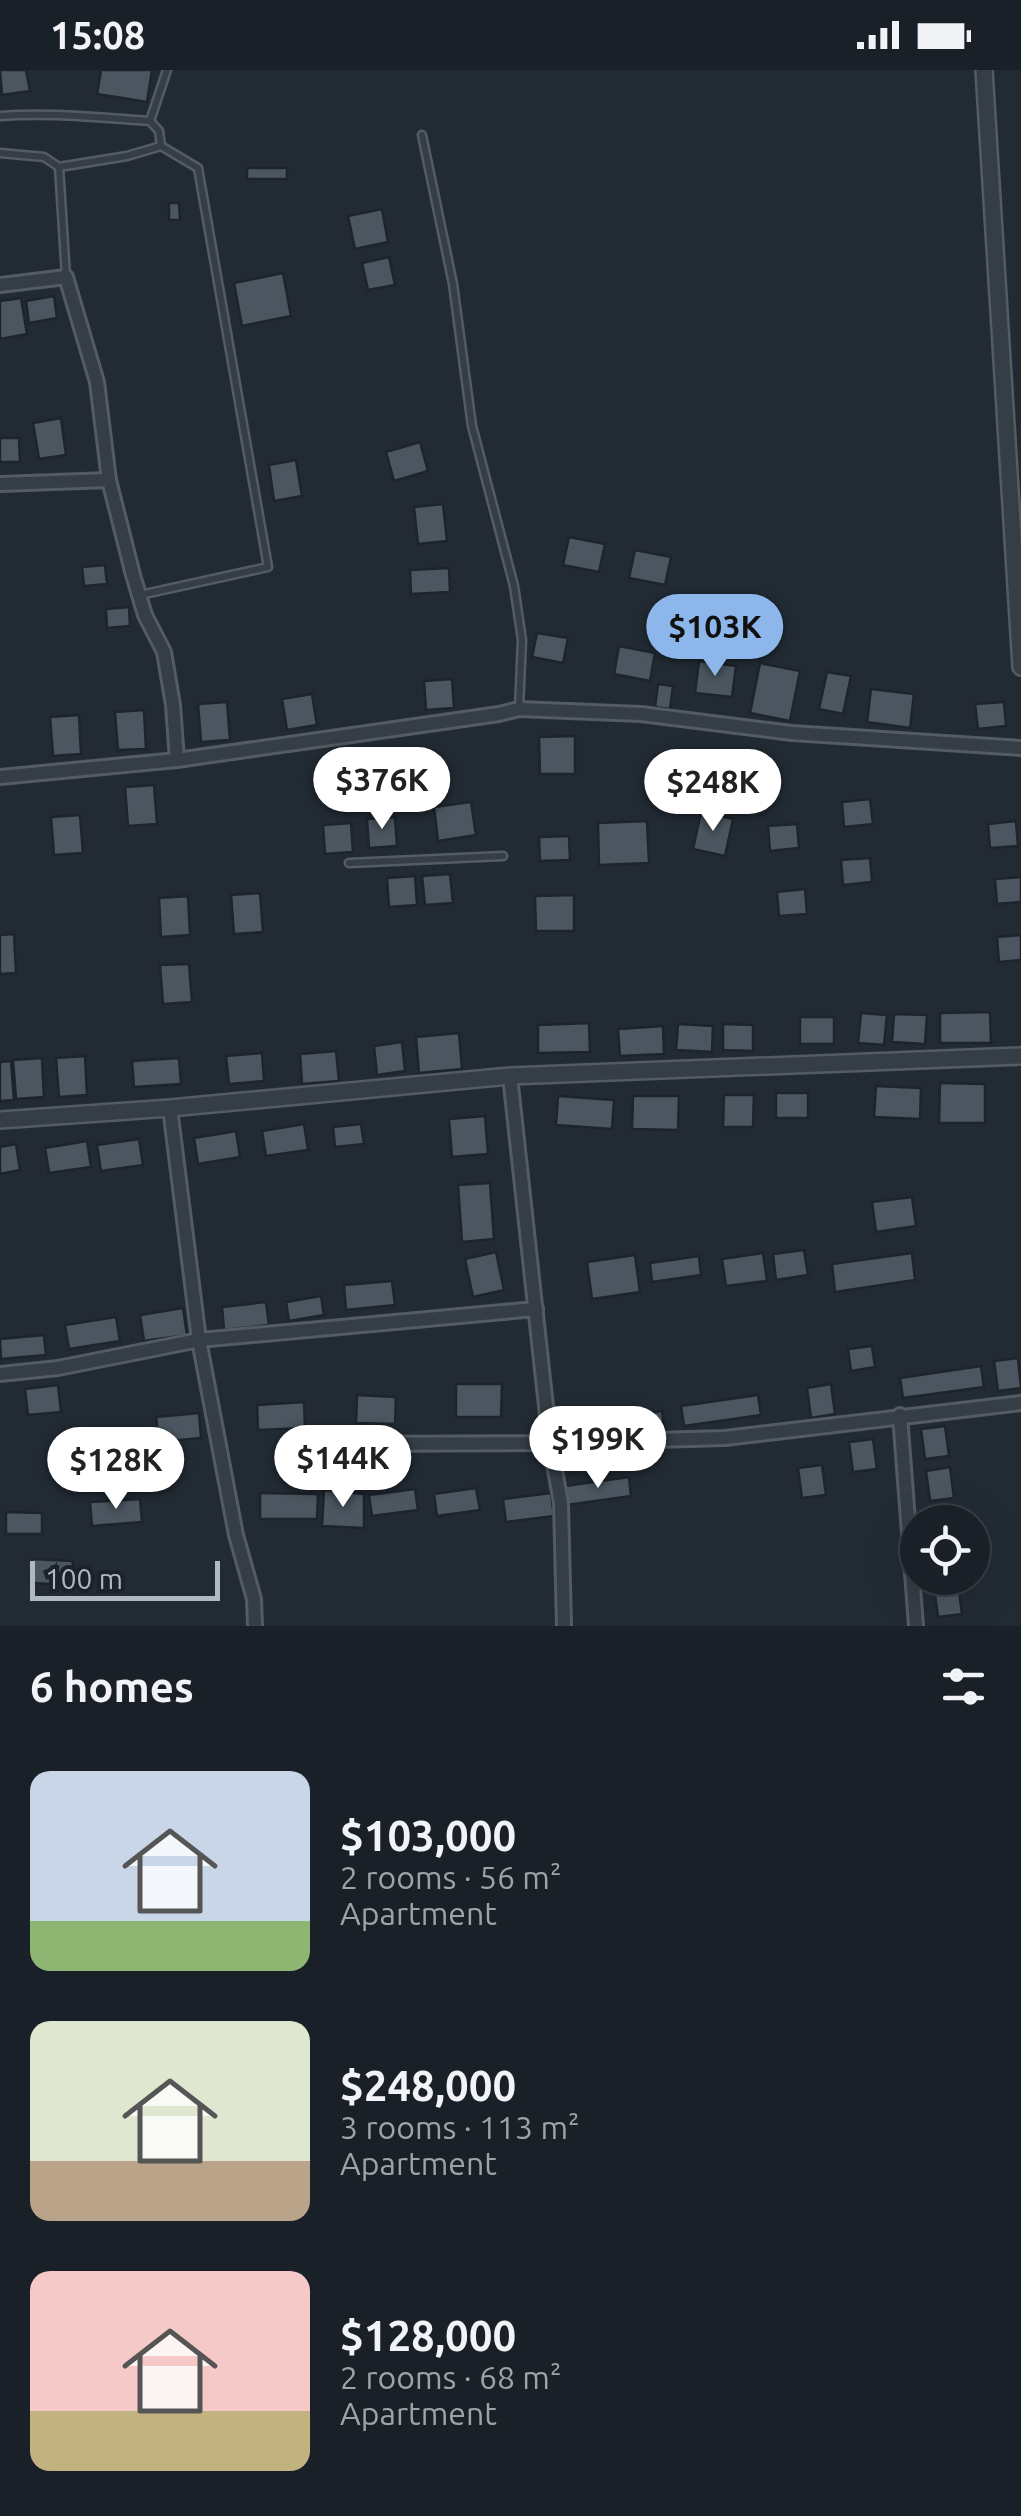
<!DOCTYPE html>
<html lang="en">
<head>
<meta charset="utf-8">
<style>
  :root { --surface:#1a2027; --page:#272d33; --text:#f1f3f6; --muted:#9fa3a7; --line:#383e44; --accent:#8db7ea }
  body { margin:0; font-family:Ubuntu,sans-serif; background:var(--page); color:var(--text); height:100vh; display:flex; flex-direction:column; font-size:38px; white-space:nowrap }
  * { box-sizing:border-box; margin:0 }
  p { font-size:32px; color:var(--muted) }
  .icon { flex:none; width:55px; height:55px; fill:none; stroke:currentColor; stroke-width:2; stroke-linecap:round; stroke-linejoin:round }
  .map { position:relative; height:1556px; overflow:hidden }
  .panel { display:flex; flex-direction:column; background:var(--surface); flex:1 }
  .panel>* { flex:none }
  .tools { position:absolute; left:900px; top:1435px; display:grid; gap:20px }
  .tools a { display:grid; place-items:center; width:90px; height:90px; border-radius:50%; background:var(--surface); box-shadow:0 10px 40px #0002,0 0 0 2px var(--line); font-size:50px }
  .scale { position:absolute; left:30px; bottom:25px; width:190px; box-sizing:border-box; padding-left:10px; border:5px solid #b0b8c2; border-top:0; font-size:28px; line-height:35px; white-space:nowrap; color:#b0b8c2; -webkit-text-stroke:8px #1b222a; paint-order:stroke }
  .price { position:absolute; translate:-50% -85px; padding:0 22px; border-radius:35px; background:#fff; color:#222; font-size:32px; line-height:65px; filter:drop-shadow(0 2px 5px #0008) }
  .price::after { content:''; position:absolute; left:50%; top:60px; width:30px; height:22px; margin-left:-15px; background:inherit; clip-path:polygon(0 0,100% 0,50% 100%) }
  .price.active { background:var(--accent); color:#111 }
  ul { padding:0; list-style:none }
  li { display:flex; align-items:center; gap:30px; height:250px; padding:0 30px }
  li span { display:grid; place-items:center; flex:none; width:280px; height:200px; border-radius:20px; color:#555 }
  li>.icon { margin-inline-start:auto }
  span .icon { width:120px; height:120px; fill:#fffc; stroke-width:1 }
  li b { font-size:42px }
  h2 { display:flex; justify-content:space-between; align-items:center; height:120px; padding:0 30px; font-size:42px }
  .status { display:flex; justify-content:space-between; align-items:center; height:70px; padding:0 50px; background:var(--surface); direction:ltr }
  .status svg { height:28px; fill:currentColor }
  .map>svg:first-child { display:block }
  .building { fill:#4b5660; stroke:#1d242c; stroke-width:2.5 }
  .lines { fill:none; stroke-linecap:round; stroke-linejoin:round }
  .service-casing { stroke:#535b63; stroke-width:11 }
  .minor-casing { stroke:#535b63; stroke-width:18 }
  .tertiary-casing { stroke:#535b63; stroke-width:20 }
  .service { stroke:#353d45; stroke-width:6 }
  .minor { stroke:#353d45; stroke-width:12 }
  .tertiary { stroke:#353d45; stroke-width:15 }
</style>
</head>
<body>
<div class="status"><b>15:08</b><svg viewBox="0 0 49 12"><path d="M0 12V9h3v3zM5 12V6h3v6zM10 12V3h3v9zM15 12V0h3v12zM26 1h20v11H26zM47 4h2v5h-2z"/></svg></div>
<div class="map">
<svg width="1021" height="1556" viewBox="0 0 1021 1556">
  <rect width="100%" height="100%" fill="#222b34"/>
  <g class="building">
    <path d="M0 0H26L30 21 2 25Z"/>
    <path d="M101 0H152L147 32 97 24Z"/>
    <rect x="247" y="98" width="40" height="11"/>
    <path d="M169 133H179L180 150H169Z"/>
    <path d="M382 139 388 172 355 179 348 146Z"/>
    <path d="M389 187 395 215 368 220 362 193Z"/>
    <path d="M283 203 291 246 242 256 234 213Z"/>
    <path d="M54 226 57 248 29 253 26 231Z"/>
    <path d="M21 228 27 264 0 269V231Z"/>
    <path d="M61 348 66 385 39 389 33 353Z"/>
    <path d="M0 368H19L20 392H0Z"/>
    <path d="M420 372 428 401 394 411 386 382Z"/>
    <path d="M296 390 302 426 274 431 269 395Z"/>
    <path d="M443 434 447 471 418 474 414 437Z"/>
    <path d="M569 467 605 474 599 502 563 495Z"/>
    <path d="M635 480 671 487 665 515 629 508Z"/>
    <path d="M105 495 107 514 84 516 82 497Z"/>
    <path d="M449 498 450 522 411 524 410 500Z"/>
    <path d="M129 537 130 556 107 558 106 539Z"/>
    <path d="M537 563 568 568 563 593 532 587Z"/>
    <path d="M619 576 655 583 650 611 614 604Z"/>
    <path d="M699 591 736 596 732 627 695 623Z"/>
    <path d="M760 593 800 601 790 651 750 643Z"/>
    <path d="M827 602 851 606 843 644 819 639Z"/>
    <path d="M452 609 454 638 426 640 424 611Z"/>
    <path d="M658 614 673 616 670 639 655 637Z"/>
    <path d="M871 619 914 624 910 658 867 652Z"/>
    <path d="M312 624 317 655 287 660 282 629Z"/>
    <path d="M227 632 230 670 201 672 198 634Z"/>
    <path d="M1004 632 1006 656 978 659 975 634Z"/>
    <path d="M144 640 146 679 118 680 115 642Z"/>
    <path d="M79 645 81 684 53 686 50 647Z"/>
    <path d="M575 666V704H540L539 667Z"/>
    <path d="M388 684 391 713 363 715 360 686Z"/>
    <path d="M154 715 157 754 128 756 125 717Z"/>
    <path d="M870 729 873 754 844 757 842 732Z"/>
    <path d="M471 732 476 765 438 771 434 737Z"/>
    <path d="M701 742 733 749 725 786 693 779Z"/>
    <path d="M80 745 83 783 54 785 51 747Z"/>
    <path d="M395 747 397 776 369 778 367 749Z"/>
    <path d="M647 751 649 793 599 795 598 753Z"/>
    <path d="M1016 751 1018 776 990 778 988 754Z"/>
    <path d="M351 753 353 782 325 784 323 755Z"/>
    <path d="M797 754 799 778 770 781 768 756Z"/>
    <path d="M569 766 570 790 540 791 539 767Z"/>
    <path d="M870 788 872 812 843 815 841 790Z"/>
    <path d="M450 804 453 833 425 835 422 806Z"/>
    <path d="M415 806 417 835 389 837 387 808Z"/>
    <path d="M1021 807V832L997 834 995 809Z"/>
    <path d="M805 819 807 844 779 846 777 822Z"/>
    <path d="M260 823 263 862 234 864 231 825Z"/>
    <path d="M574 825V861H536L535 826Z"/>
    <path d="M188 826 190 865 161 867 159 828Z"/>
    <path d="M14 864 16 903 0 904V865Z"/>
    <path d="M1021 865V890L999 892 997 867Z"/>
    <path d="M189 894 192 932 163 934 160 895Z"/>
    <path d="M990 942 991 973H940V943Z"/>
    <path d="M861 943 887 945 884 975 858 973Z"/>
    <path d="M894 944 927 945 925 974 892 972Z"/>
    <rect x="800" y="947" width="34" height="27"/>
    <path d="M589 953 590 982 538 983V955Z"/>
    <path d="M678 954 713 956 712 982 676 980Z"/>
    <path d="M723 954 753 955V981L723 980Z"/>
    <path d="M663 956 664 984 620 986 618 959Z"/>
    <path d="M459 963 462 999 419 1003 416 967Z"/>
    <path d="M402 972 405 1001 377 1005 374 976Z"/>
    <path d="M336 981 339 1011 302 1014 300 984Z"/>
    <path d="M262 983 264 1011 229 1014 226 986Z"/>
    <path d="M85 986 87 1025 59 1027 56 988Z"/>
    <path d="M42 988 44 1027 16 1029 13 990Z"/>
    <path d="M179 988 181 1014 134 1017 132 991Z"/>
    <path d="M11 991 14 1030 0 1031V992Z"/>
    <path d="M940 1013 985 1014V1053H939Z"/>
    <path d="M876 1016 921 1018 920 1049 874 1047Z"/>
    <rect x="776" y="1023" width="32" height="25"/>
    <path d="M724 1025H754L753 1057H723Z"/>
    <path d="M558 1026 614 1030 612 1059 556 1055Z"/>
    <path d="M633 1026H679L678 1060 632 1059Z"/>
    <path d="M485 1046 488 1084 452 1087 449 1049Z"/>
    <path d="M304 1054 308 1080 266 1086 262 1061Z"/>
    <path d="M361 1054 364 1074 335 1077 333 1057Z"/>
    <path d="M236 1061 240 1087 198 1094 194 1068Z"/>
    <path d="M139 1069 143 1095 101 1101 97 1075Z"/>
    <path d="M87 1071 91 1097 49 1103 45 1078Z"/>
    <path d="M16 1074 20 1100 0 1104V1077Z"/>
    <path d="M490 1113 494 1169 462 1172 458 1115Z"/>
    <path d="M912 1127 916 1156 876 1162 872 1132Z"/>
    <path d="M804 1180 808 1205 776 1210 773 1184Z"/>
    <path d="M496 1182 504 1220 473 1227 465 1189Z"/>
    <path d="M763 1183 767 1211 726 1216 722 1189Z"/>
    <path d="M912 1183 915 1210 835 1222 832 1194Z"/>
    <path d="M635 1185 640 1222 592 1229 587 1192Z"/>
    <path d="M699 1186 701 1205 652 1212 650 1193Z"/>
    <path d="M392 1211 395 1235 346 1240 344 1215Z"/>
    <path d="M321 1226 324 1245 289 1251 286 1232Z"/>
    <path d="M266 1232 269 1255 224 1260 222 1237Z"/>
    <path d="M183 1238 187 1265 144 1271 140 1245Z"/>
    <path d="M116 1247 120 1271 69 1279 65 1255Z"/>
    <path d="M44 1265 46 1285 1 1289 0 1269Z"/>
    <path d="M872 1276 875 1297 851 1301 848 1279Z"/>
    <path d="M1018 1288 1021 1318 998 1321 994 1291Z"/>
    <path d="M981 1296 984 1317 903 1328 900 1308Z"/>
    <path d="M456 1314H502L501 1347H456Z"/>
    <path d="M831 1314 835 1344 811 1348 807 1318Z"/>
    <path d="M58 1315 61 1342 28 1345 25 1319Z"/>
    <path d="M357 1325 396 1327 395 1354 356 1353Z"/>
    <path d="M758 1325 761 1345 684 1356 681 1336Z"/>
    <path d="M304 1332 305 1358 258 1360 257 1335Z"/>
    <path d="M629 1339 631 1357 598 1361 596 1343Z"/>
    <path d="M662 1341 664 1356 630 1361 628 1346Z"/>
    <path d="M199 1343 201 1368 159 1372 156 1347Z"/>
    <path d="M596 1346 597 1355 568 1359 567 1350Z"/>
    <path d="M945 1356 949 1386 925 1389 921 1359Z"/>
    <path d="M873 1369 877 1399 853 1402 849 1372Z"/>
    <path d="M822 1395 826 1425 802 1428 798 1398Z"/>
    <path d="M950 1397 954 1428 930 1431 926 1401Z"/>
    <path d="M629 1407 631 1426 567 1435 565 1416Z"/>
    <path d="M476 1418 480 1440 437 1446 434 1424Z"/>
    <path d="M415 1419 418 1440 372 1446 369 1425Z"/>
    <path d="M324 1420 364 1424V1458L322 1456Z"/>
    <path d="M260 1423 318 1424 317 1449H260Z"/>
    <path d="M551 1423 554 1446 506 1452 503 1429Z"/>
    <path d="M140 1429 142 1452 92 1456 90 1432Z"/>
    <path d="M952 1436 955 1452H930L929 1440Z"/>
    <path d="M6 1442 42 1443V1464H6Z"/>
    <path d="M32 1489 73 1491 71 1515 30 1513Z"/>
    <path d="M958 1514 962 1544 938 1547 934 1517Z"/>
  </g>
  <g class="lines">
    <g class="service-casing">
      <g id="service">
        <path d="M0 46C50 42 100 48 150 51L159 61 161 76"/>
        <path d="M150 51 167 0"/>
        <path d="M422 65 453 214 472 356 514 516 522 570 519 638"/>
        <path d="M0 83 44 87 59 97 127 86 161 76 198 98 268 497 140 525"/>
        <path d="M59 97 66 206"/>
        <path d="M349 793 503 786"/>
      </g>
    </g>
    <g class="minor-casing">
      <g id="minor">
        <path d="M0 215 66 207 97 312 109 410 133 505 145 545 164 582 173 635 177 690"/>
        <path d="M0 414 109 410"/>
        <path d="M0 707 177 690 499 644 519 639 641 644 792 663 1021 678"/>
        <path d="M510 1006 550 1373 561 1433 564 1556"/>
        <path d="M170 1038 199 1270 236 1465 254 1529 255 1556"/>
        <path d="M0 1304 58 1298 199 1270 536 1239"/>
        <path d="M900 1345 916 1556"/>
        <path d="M342 1374 550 1373 725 1368 1021 1333"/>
      </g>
    </g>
    <g class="tertiary-casing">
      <g id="tertiary">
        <path d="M984 0 1021 597"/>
        <path d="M0 1050 170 1038 510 1006 1021 986"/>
      </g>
    </g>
    <use href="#service" class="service"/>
    <use href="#minor" class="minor"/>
    <use href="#tertiary" class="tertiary"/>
  </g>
</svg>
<div class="tools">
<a><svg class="icon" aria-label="locate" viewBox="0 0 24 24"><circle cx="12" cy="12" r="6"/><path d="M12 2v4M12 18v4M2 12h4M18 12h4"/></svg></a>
</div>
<div class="scale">100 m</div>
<b class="price active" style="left:715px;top:609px">$103K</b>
<b class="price" style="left:382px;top:762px">$376K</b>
<b class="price" style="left:713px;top:764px">$248K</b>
<b class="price" style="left:598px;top:1421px">$199K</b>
<b class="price" style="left:343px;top:1440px">$144K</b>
<b class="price" style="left:116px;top:1442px">$128K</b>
</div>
<section class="panel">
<h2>6 homes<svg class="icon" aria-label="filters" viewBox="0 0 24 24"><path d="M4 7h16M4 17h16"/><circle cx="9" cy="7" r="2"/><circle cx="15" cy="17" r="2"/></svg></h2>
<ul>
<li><span style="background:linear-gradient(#c9d6e8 75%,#8fb573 0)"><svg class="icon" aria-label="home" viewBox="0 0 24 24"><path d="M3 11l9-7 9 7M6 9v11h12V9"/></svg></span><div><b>$103,000</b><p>2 rooms · 56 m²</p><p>Apartment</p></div></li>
<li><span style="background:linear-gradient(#dfe7d0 70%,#b9a48a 0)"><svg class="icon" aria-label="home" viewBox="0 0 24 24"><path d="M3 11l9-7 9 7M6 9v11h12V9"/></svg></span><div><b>$248,000</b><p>3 rooms · 113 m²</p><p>Apartment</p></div></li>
<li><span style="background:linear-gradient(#f6c9c9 70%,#c2b280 0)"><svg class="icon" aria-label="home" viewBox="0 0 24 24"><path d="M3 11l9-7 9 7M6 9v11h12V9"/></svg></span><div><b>$128,000</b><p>2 rooms · 68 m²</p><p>Apartment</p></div></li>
</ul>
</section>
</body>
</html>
